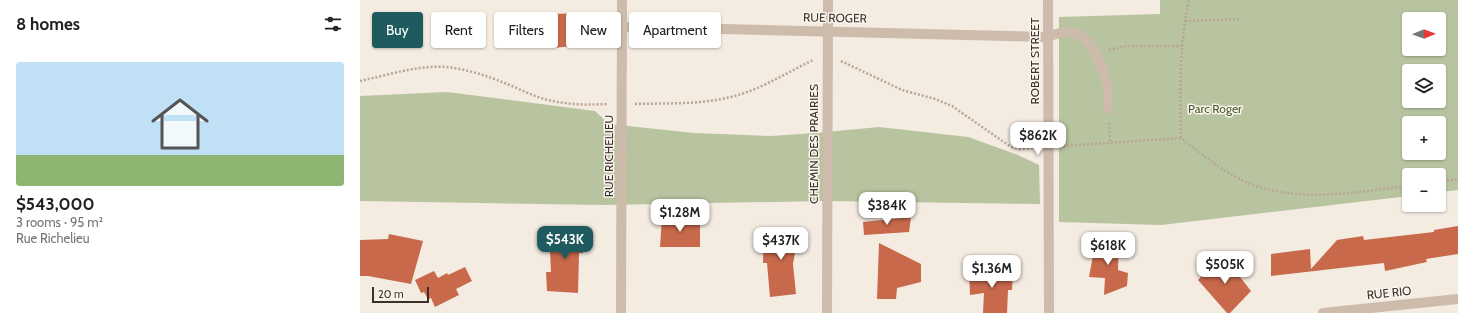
<!DOCTYPE html>
<html lang="en">
<head>
<meta charset="utf-8">
<style>
  :root { --surface:#fff; --page:#f2f2f2; --text:#202124; --muted:#757577; --accent:#1f5a5e }
  body { margin:0; font-family:Cabin,sans-serif; background:var(--page); color:var(--text); height:100vh; display:flex; flex-direction:column; font-size:15px; white-space:nowrap }
  * { box-sizing:border-box; margin:0 }
  p { font-size:13px; color:var(--muted) }
  .icon { flex:none; width:22px; height:22px; fill:none; stroke:currentColor; stroke-width:2; stroke-linecap:round; stroke-linejoin:round }
  .map { position:relative; flex:1; overflow:hidden }
  .side { display:flex; flex-direction:column; background:var(--surface); width:360px }
  .side>* { flex:none }
  .guide { position:absolute; left:12px; top:12px; width:380px; height:36px; display:flex; gap:8px }
  .needle { width:26px; rotate:89deg }
  .fabs { position:absolute; left:1042px; top:12px; display:grid; gap:8px }
  .fabs a { display:grid; place-items:center; width:44px; height:44px; border-radius:4px; background:var(--surface); box-shadow:0 1px 3px #0004; font-size:20px }
  .scale { position:absolute; left:12px; bottom:10px; width:57px; box-sizing:border-box; padding-left:4px; border:2px solid #3b302b; border-top:0; font-size:11px; line-height:14px; white-space:nowrap; color:#3b302b; -webkit-text-stroke:3px #fbf5ee; paint-order:stroke }
  .price { position:absolute; translate:-50% -34px; padding:0 9px; border-radius:8px; background:#fff; color:#222; font-size:13px; line-height:26px; filter:drop-shadow(0 1px 2px #0008) }
  .price::after { content:''; position:absolute; left:50%; top:24px; width:12px; height:9px; margin-left:-6px; background:inherit; clip-path:polygon(0 0,100% 0,50% 100%) }
  .price.on { background:var(--accent); color:#fff }
  ul { padding:0; list-style:none }
  li { display:grid; align-content:center; gap:8px; height:212px; padding:0 16px }
  li span { display:grid; place-items:center; height:124px; border-radius:4px; color:#555 }
  li>.icon { margin-inline-start:auto }
  span .icon { width:72px; height:72px; fill:#fffc; stroke-width:1 }
  li b { font-size:17px }
  h2 { display:flex; justify-content:space-between; align-items:center; height:48px; padding:0 16px; font-size:17px }
  .tag { padding:0 14px; border-radius:4px; background:var(--surface); box-shadow:0 1px 3px #0004; font-size:14px; line-height:36px }
  .tag.on { background:var(--accent); color:#fff }
  main { display:flex; flex:1; min-height:0 }
  .map>svg:first-child { display:block }
  .green { fill:#b8c4a0; fill-rule:evenodd }
  .building { fill:#c8694b }
  .lines { fill:none; stroke-linecap:round; stroke-linejoin:round }
  .path { stroke:#b9a596; stroke-width:2.5; stroke-dasharray:2 2; stroke-linecap:butt }
  .lane { stroke:#cdbbac; stroke-width:10 }
  .street { stroke:#cdbbac; stroke-width:10 }
  .labels { text-anchor:middle; stroke-width:3; stroke-linejoin:round; paint-order:stroke }
  .street-label { font-size:12px; fill:#3b302b; stroke:#fbf5ee }
  .park-label { font-size:12px; fill:#4a5a2e; stroke:#fbf5ee }
</style>
</head>
<body>
<main>
<section class="side">
<h2>8 homes<svg class="icon" aria-label="filters" viewBox="0 0 24 24"><path d="M4 7h16M4 17h16"/><circle cx="9" cy="7" r="2"/><circle cx="15" cy="17" r="2"/></svg></h2>
<ul>
<li><span style="background:linear-gradient(#bfe0f5 75%,#8fb573 0)"><svg class="icon" aria-label="home" viewBox="0 0 24 24"><path d="M3 11l9-7 9 7M6 9v11h12V9"/></svg></span><div><b>$543,000</b><p>3 rooms · 95 m²</p><p>Rue Richelieu</p></div></li>
</ul>
</section>
<div class="map">
<svg width="1098" height="313" viewBox="0 0 1098 313">
  <rect width="100%" height="100%" fill="#f4ebe1"/>
  <g class="green">
    <path d="M800 0H1098V190L1079 192V175H1049V196L801 225 699 222V17L800 14ZM1049 19H1079V49H1049ZM1049 71H1079V101H1049ZM1049 123H1079V153H1049Z"/>
    <path d="M87 92 235 111 249 124 334 133 411 136 456 133 519 127 608 137 658 155 679 165 680 204 465 201 243 205 0 201V96Z"/>
  </g>
  <g class="building">
    <path d="M225 13 224 45 193 48 192 14Z"/>
    <path d="M551 217 549 232 504 235 503 222Z"/>
    <path d="M302 218H340V247H300Z"/>
    <path d="M1098 226V254L1066 259 1067 262 1025 271 1024 263 911 276V254L950 249 951 269 977 240 1003 236 1004 240 1074 232V230Z"/>
    <path d="M222 227 223 253H219L218 293 187 291 186 272H191L189 232Z"/>
    <path d="M439 230 433 264 436 294 410 297 407 263H403L404 231Z"/>
    <path d="M29 234 63 241 51 284 8 276H0V240L28 239Z"/>
    <path d="M736 240 759 241 758 270 768 273 767 286 744 295 745 278 729 277Z"/>
    <path d="M519 243 561 264V282L537 288 536 299H517Z"/>
    <path d="M862 254 891 291 870 313H867L838 280Z"/>
    <path d="M105 267 112 281 96 289 99 295 75 307 71 298 68 299 64 292 61 293 55 280 74 271 78 278 87 273 88 275Z"/>
    <path d="M609 270 653 271 652 290H648L647 313H623L624 293 610 295Z"/>
  </g>
  <g class="lines">
    <g class="path">
      <path d="M825 21 881 19"/>
      <path d="M225 28 229 26V17"/>
      <path d="M749 50 755 49 764 46H822"/>
      <path d="M481 61 542 90 575 99 592 106 651 147 659 149 674 148"/>
      <path d="M0 81C28 75 57 65 87 67 105 69 125 75 142 82 156 87 170 95 184 99 206 105 226 105 248 104"/>
      <path d="M275 104C308 103 346 105 378 95 405 87 428 72 453 60"/>
      <path d="M749 123 750 143"/>
      <path d="M821 138C820 91 819 46 829 0"/>
      <path d="M703 146 821 138C839 152 856 166 876 177 929 206 992 192 1049 186"/>
      <path d="M1079 182 1098 179"/>
    </g>
    <path class="lane" d="M688 37C719 23 730 39 741 66 744 73 747 80 748 87 749 94 748 102 748 109"/>
    <g class="street">
      <path d="M688 0 689 313"/>
      <path d="M262 27H284L688 37"/>
      <path d="M261 313 262 0"/>
      <path d="M467 313 468 0"/>
      <path d="M963 313 1098 299"/>
    </g>
  </g>
  <g class="labels">
    <g class="street-label">
      <text transform="translate(475 18) rotate(1)" y="4">RUE ROGER</text>
      <text transform="translate(675 61) rotate(-90)" y="4">ROBERT STREET</text>
      <text transform="translate(454 144) rotate(-90)" y="4">CHEMIN DES PRAIRIES</text>
      <text transform="translate(249 156) rotate(-90)" y="4">RUE RICHELIEU</text>
      <text transform="translate(1029 293) rotate(-6)" y="4">RUE RIO</text>
    </g>
    <g class="park-label">
      <text x="855" y="113">Parc Roger</text>
    </g>
  </g>
</svg>
<div class="fabs">
<a><svg class="needle" viewBox="-14 -14 28 28"><path d="M0-13l5 13h-10z" fill="#e53935"/><path d="M0 13l5-13h-10z" fill="#757577"/></svg></a>
<a><svg class="icon" aria-label="layers" viewBox="0 0 24 24"><path d="M12 4l9 5-9 5-9-5zM3 14l9 5 9-5"/></svg></a>
<a>+</a>
<a>−</a>
</div>
<div class="scale">20 m</div>
<b class="price" style="left:678px;top:156px">$862K</b>
<b class="price" style="left:527px;top:226px">$384K</b>
<b class="price" style="left:320px;top:233px">$1.28M</b>
<b class="price on" style="left:205px;top:260px">$543K</b>
<b class="price" style="left:421px;top:261px">$437K</b>
<b class="price" style="left:748px;top:266px">$618K</b>
<b class="price" style="left:865px;top:285px">$505K</b>
<b class="price" style="left:632px;top:289px">$1.36M</b>
<div class="guide">
<a class="tag on">Buy</a>
<a class="tag">Rent</a>
<a class="tag">Filters</a>
<a class="tag">New</a>
<a class="tag">Apartment</a>
</div>
</div>
</main>
</body>
</html>
